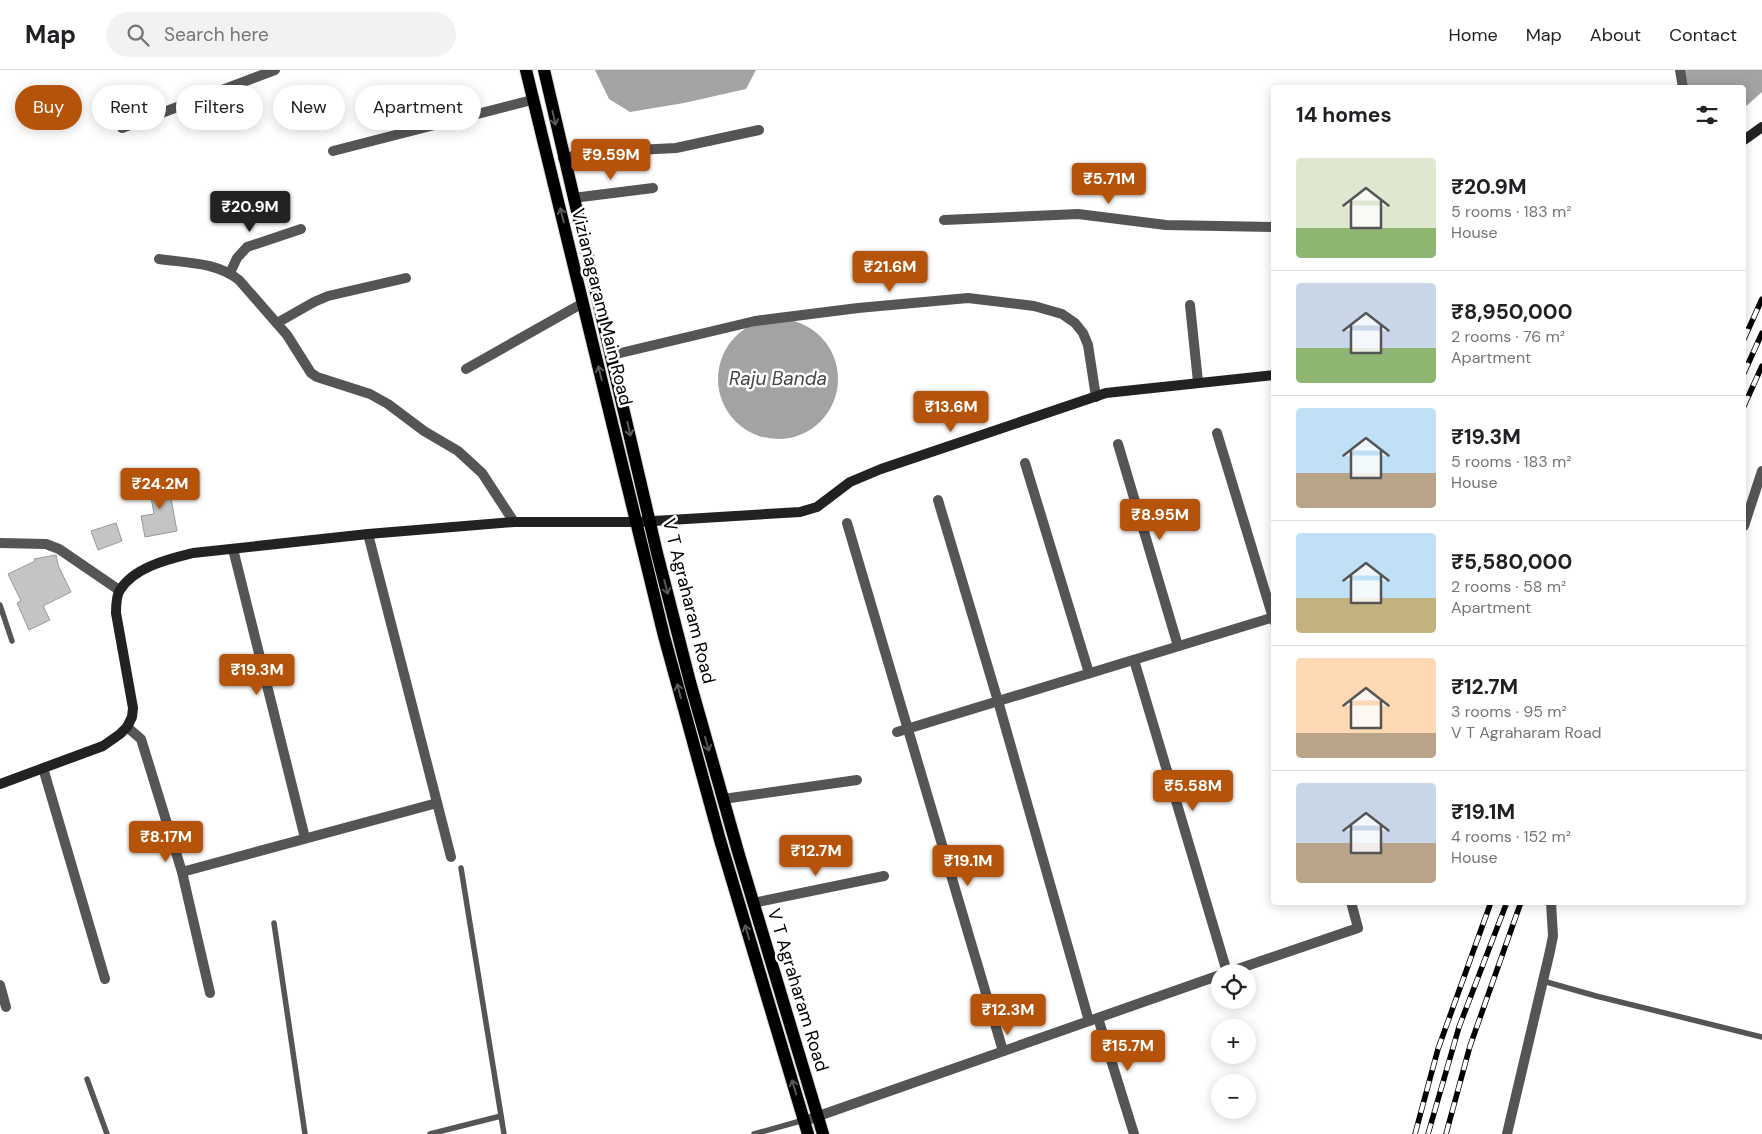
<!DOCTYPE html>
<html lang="en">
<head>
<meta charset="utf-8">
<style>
  :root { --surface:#fff; --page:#f2f2f2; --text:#202124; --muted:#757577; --line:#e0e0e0; --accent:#b45309 }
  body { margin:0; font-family:"DM Sans",sans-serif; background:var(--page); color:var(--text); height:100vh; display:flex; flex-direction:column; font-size:19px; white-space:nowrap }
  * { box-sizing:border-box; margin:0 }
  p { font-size:16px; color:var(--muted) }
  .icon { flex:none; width:28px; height:28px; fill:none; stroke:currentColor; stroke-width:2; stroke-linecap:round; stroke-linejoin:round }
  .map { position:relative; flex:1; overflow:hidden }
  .details { position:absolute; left:1271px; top:15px; width:475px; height:820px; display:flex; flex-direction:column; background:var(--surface); border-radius:5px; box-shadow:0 2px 12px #0003 }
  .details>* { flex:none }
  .hud { position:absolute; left:15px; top:15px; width:475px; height:45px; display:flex; gap:10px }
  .buttons { position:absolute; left:1211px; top:894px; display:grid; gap:10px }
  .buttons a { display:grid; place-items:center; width:45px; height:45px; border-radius:50%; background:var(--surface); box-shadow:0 2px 12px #0003; font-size:25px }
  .price { position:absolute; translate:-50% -42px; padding:0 11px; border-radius:5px; background:var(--accent); color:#fff; font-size:16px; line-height:32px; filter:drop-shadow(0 1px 2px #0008) }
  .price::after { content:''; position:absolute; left:50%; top:30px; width:15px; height:11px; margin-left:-8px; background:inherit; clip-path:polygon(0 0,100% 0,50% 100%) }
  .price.selected { background:#222; color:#fff }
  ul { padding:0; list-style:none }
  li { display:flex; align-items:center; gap:15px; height:125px; padding:0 25px }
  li+li { border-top:1px solid var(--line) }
  li span { display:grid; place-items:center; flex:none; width:140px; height:100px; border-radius:5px; color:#555 }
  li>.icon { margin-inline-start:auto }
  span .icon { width:60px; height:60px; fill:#fffc; stroke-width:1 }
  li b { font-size:21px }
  h2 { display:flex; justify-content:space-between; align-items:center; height:60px; padding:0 25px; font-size:21px }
  .pill { padding:0 18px; border-radius:22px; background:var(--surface); box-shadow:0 2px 12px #0003; font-size:18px; line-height:45px }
  .pill.selected { background:var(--accent); color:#fff }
  header { display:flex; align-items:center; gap:30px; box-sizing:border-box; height:70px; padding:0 25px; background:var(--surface); border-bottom:1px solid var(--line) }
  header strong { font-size:24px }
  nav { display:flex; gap:28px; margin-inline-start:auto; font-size:18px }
  .search { width:350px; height:45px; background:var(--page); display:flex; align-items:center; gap:12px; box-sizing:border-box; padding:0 18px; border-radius:28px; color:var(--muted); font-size:19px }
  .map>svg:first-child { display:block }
  .water { fill:#a3a3a3 }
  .building { fill:#c4c4c4; stroke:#999 }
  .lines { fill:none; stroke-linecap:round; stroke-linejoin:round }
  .primary-casing { stroke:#dbdbdb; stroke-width:14 }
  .lane { stroke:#555; stroke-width:5.5 }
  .street { stroke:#555; stroke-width:10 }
  .secondary { stroke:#222; stroke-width:10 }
  .primary { stroke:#000; stroke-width:12 }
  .rail-casing { stroke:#000; stroke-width:5.5 }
  .rail { stroke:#fff; stroke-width:4; stroke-dasharray:11; stroke-linecap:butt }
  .oneway { stroke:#595959 }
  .labels { text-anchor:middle; stroke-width:5; stroke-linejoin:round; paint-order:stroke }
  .street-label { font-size:18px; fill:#000; stroke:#fff }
  .water-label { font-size:19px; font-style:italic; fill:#444; stroke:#fff }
</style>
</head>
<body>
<header>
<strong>Map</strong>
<div class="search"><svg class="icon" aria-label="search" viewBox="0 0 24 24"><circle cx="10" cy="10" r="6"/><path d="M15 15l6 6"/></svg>Search here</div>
<nav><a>Home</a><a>Map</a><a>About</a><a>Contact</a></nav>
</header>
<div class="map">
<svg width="1762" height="1064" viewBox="0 0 1762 1064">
  <rect width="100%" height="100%" fill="#fff"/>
  <g class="water">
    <path d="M595 0H756L746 19 684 33 630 42 609 29Z"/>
    <path d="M1676 0H1762V22L1744 38V18L1679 17Z"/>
    <circle cx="778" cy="309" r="60"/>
  </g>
  <g class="building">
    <path d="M167 407 177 461 145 467 141 446 154 444 148 410Z"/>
    <path d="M116 453 122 471 98 480 91 461Z"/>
    <path d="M56 485 58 495 71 522 43 536 50 550 29 560 17 533 21 531 8 504 35 491 34 489Z"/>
  </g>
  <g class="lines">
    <g class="primary-casing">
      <g id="primary">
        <path d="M526 0 664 566 720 770 808 1064"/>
        <path d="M544 0 657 483 690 612 739 785 823 1064"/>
      </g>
    </g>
    <g class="lane">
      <path d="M0 535 12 571"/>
      <path d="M461 798 504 1064"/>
      <path d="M274 853 305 1064"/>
      <path d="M1543 911 1596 926 1762 967"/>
      <path d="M87 1009 107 1064"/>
      <path d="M430 1064 501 1046"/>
      <path d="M754 1064 804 1050"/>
    </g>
    <g class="street">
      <path d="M1680 0 1683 18"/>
      <path d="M122 58 275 0"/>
      <path d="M333 81 532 30"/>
      <path d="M563 88 597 82 676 78 759 60"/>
      <path d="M573 128 653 118"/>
      <path d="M944 150 1078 144 1166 155 1274 157"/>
      <path d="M159 189C186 193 217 192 239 210L287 265 311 303 317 307 370 324 388 334 424 361 458 381 482 403 514 452"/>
      <path d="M230 203 237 188 247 177 301 159"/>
      <path d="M1190 235 1198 312"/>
      <path d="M277 253 314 232 328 226 406 208"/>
      <path d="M612 285 755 251 858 238 968 228 1034 236 1062 244 1075 253 1083 263 1088 275 1096 327"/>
      <path d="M466 299 583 233"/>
      <path d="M1217 363 1274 551"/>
      <path d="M1118 374 1178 576"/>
      <path d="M1025 393 1089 603"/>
      <path d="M938 430 998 631 1089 951"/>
      <path d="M847 453 1003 981"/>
      <path d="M1744 456 1762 401"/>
      <path d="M368 464 451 787"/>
      <path d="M0 473 46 474 59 479 119 520"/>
      <path d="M233 479 305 768"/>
      <path d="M1134 590 1227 902"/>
      <path d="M127 657 141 669 182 802 210 923"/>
      <path d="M897 662 1274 547"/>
      <path d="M43 698 105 909"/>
      <path d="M723 729 857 710"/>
      <path d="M182 802 437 733"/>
      <path d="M753 833 884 806"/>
      <path d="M1229 902 1358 858 1351 832"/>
      <path d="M0 915 6 937"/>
      <path d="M1098 948 1134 1064"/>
      <path d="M810 1049 1220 905"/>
      <path d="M1507 1064 1550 881 1553 866 1551 832"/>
    </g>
    <g class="secondary">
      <path d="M1744 70 1762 57"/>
      <path d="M0 714 103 676 120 664 127 657 132 647 133 638 116 543C116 536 116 526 120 520 134 497 169 489 193 483L368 464 514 452H637L800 442 817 437 850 412 881 399 1106 323 1274 305"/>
    </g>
    <use href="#primary" class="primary"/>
    <g class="rail-casing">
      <g id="rail">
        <path d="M1744 269 1762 229"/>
        <path d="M1744 303 1762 263"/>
        <path d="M1744 336 1762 296"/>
        <path d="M1415 1064 1438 979 1491 832"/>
        <path d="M1428 1064 1459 957 1507 832"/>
        <path d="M1446 1064 1470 976 1521 832"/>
      </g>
    </g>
    <use href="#rail" class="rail"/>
  </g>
  <defs><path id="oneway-shaft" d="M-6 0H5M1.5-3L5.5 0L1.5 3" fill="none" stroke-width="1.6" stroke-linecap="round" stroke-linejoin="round" transform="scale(1.25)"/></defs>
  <g class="oneway">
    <use href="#oneway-shaft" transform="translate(554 48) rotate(78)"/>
    <use href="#oneway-shaft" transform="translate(562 145) rotate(-104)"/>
    <use href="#oneway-shaft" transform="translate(600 303) rotate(-104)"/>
    <use href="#oneway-shaft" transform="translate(629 359) rotate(77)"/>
    <use href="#oneway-shaft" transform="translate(666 517) rotate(76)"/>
    <use href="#oneway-shaft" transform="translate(679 621) rotate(-105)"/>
    <use href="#oneway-shaft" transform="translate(707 674) rotate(74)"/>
    <use href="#oneway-shaft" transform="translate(747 862) rotate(-107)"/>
    <use href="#oneway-shaft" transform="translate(794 1017) rotate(-107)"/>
  </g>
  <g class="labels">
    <g class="street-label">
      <text transform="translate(602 237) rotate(76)" y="6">Vizianagaram Main Road</text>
      <text transform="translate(689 531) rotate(76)" y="6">V T Agraharam Road</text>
      <text transform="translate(798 920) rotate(73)" y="6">V T Agraharam Road</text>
    </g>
    <g class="water-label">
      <text x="778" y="315">Raju Banda</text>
    </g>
  </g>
</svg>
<div class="buttons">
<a><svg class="icon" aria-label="locate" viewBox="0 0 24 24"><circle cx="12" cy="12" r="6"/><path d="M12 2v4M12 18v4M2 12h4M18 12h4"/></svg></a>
<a>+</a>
<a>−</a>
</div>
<b class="price" style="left:611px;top:111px">₹9.59M</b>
<b class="price" style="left:1109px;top:135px">₹5.71M</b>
<b class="price selected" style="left:250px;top:163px">₹20.9M</b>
<b class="price" style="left:890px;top:223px">₹21.6M</b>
<b class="price" style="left:951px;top:363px">₹13.6M</b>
<b class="price" style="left:160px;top:440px">₹24.2M</b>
<b class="price" style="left:1160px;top:471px">₹8.95M</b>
<b class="price" style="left:257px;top:626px">₹19.3M</b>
<b class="price" style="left:1193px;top:742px">₹5.58M</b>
<b class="price" style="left:166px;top:793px">₹8.17M</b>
<b class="price" style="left:816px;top:807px">₹12.7M</b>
<b class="price" style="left:968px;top:817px">₹19.1M</b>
<b class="price" style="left:1008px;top:966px">₹12.3M</b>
<b class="price" style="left:1128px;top:1002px">₹15.7M</b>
<div class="hud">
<a class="pill selected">Buy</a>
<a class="pill">Rent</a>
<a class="pill">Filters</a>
<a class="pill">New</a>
<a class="pill">Apartment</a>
</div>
<section class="details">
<h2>14 homes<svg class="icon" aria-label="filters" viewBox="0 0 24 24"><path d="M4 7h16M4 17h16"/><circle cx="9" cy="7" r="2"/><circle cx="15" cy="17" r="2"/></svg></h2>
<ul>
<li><span style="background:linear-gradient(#dfe7d0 70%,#8fb573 0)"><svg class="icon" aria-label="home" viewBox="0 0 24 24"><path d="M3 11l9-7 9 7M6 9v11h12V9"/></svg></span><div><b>₹20.9M</b><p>5 rooms · 183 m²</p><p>House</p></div></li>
<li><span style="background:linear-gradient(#c9d6e8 65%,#8fb573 0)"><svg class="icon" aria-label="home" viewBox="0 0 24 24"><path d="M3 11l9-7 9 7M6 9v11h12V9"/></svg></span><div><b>₹8,950,000</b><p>2 rooms · 76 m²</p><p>Apartment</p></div></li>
<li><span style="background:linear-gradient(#bfe0f5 65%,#b9a48a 0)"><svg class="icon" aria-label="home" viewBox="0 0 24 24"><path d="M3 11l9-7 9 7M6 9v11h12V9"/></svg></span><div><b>₹19.3M</b><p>5 rooms · 183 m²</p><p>House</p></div></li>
<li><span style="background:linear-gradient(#bfe0f5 65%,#c2b280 0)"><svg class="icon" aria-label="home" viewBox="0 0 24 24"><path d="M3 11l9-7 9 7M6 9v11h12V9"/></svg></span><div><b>₹5,580,000</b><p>2 rooms · 58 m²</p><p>Apartment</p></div></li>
<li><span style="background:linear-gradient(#ffd9b3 75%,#b9a48a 0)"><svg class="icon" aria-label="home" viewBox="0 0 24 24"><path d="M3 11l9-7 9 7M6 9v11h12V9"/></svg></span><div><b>₹12.7M</b><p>3 rooms · 95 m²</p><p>V T Agraharam Road</p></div></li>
<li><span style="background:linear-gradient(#c9d6e8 60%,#b9a48a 0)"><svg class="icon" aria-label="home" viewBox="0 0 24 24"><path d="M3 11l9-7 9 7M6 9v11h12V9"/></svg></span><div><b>₹19.1M</b><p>4 rooms · 152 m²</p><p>House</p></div></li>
</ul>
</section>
</div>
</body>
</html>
